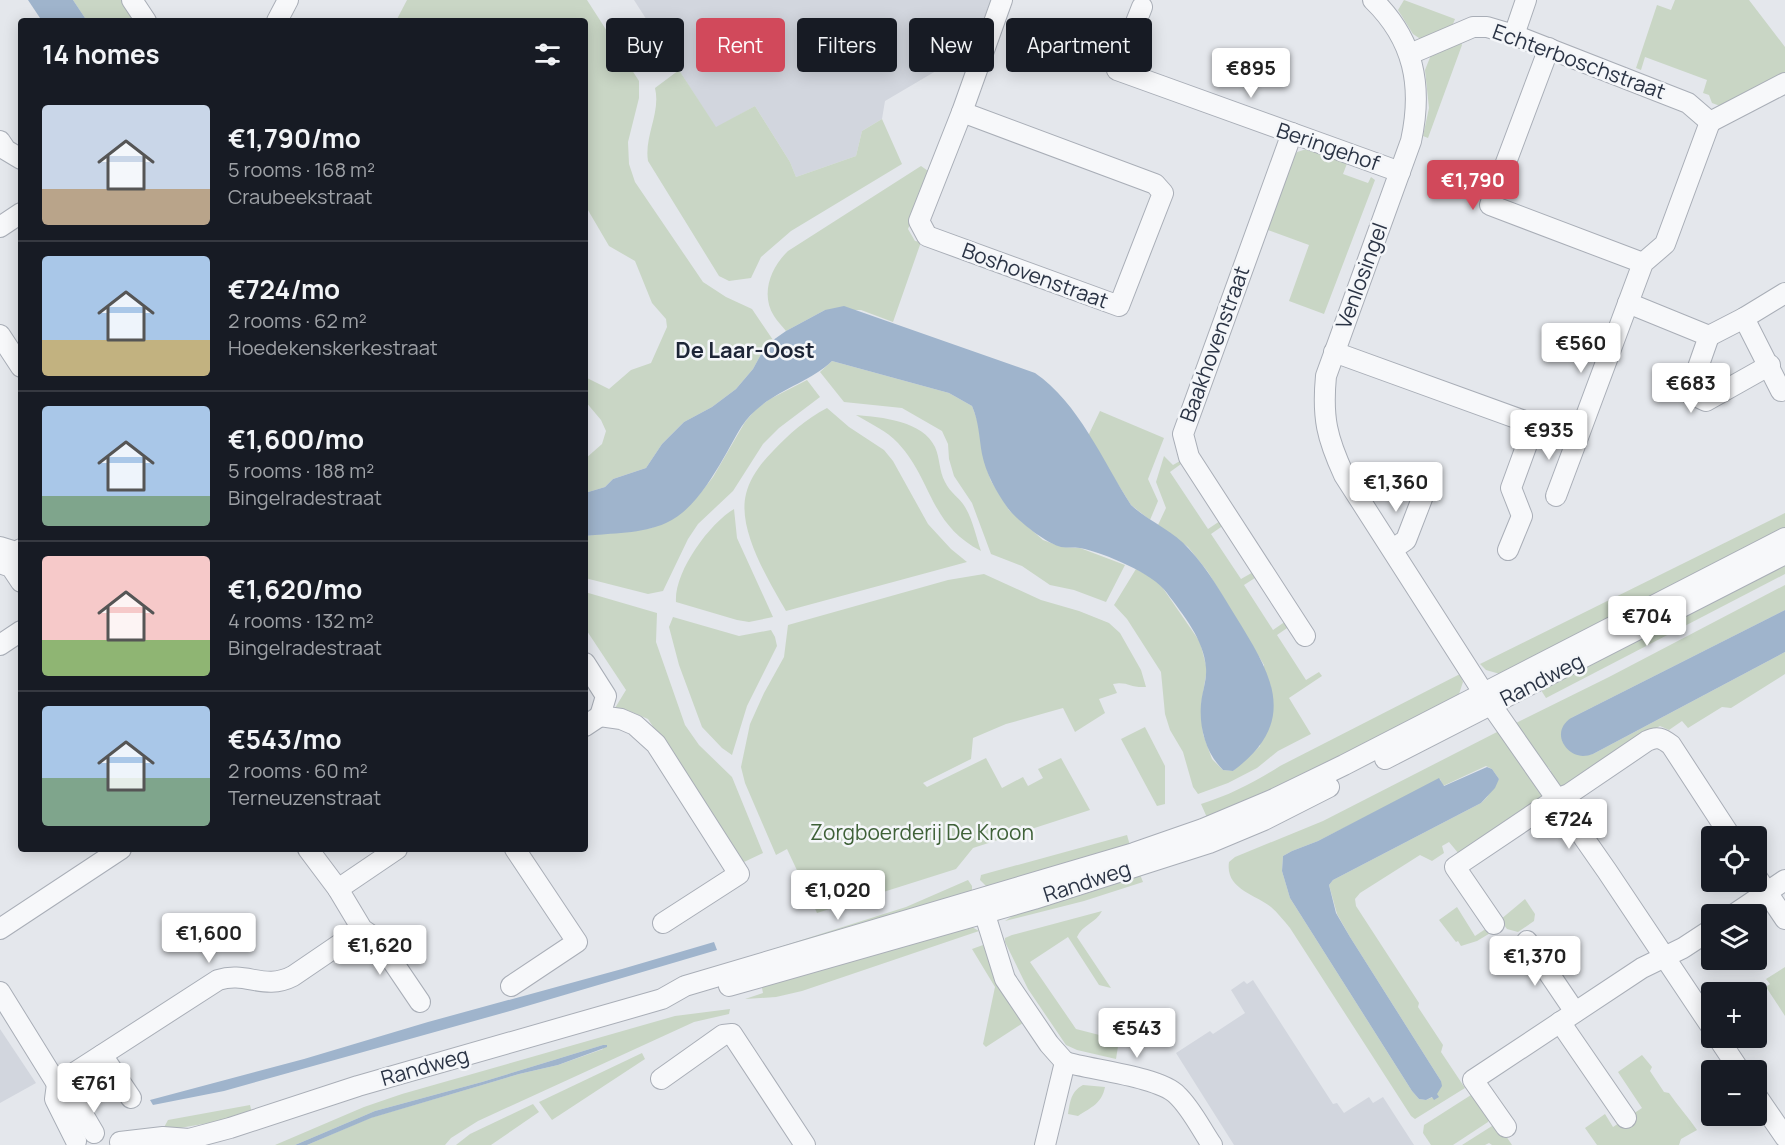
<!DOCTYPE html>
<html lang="en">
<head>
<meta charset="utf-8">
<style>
  :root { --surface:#171b24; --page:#242831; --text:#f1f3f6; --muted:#9ea1a6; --line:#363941; --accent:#d1495b }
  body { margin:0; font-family:Manrope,sans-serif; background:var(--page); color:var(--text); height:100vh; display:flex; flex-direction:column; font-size:22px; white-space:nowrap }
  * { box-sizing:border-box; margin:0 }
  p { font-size:20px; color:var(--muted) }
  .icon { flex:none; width:33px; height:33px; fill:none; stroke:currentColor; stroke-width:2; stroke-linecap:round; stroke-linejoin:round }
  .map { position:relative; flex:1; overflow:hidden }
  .drawer { position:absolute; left:18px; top:18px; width:570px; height:834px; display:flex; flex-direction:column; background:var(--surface); border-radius:6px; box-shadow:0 3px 15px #0003 }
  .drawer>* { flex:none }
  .top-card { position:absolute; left:606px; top:18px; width:570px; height:54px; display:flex; gap:12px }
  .controls { position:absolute; left:1701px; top:826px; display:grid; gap:12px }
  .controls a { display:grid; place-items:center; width:66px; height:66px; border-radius:6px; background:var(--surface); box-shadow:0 3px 15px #0003; font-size:30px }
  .price { position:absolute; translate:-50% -51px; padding:0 14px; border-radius:6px; background:#fff; color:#222; font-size:20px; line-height:39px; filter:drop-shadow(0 2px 3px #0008) }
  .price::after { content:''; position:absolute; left:50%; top:36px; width:18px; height:14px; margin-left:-9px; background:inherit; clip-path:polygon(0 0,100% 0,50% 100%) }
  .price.selected { background:var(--accent); color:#fff }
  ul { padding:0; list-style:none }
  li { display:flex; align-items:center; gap:18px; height:150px; padding:0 24px }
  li+li { border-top:2px solid var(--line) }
  li span { display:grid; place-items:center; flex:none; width:168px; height:120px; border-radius:6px; color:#555 }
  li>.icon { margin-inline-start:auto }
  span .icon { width:72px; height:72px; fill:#fffc; stroke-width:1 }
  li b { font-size:26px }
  h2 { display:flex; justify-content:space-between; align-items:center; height:72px; padding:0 24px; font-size:26px }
  .tag { padding:0 21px; border-radius:6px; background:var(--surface); box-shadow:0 3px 15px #0003; font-size:21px; line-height:54px }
  .tag.selected { background:var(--accent); color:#fff }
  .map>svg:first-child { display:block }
  .built { fill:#d2d6de }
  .green { fill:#c9d6c5; fill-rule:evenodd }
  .water { fill:#9fb4cc }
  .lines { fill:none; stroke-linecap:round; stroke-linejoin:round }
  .minor-casing { stroke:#a9aeb7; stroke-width:22 }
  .minor { stroke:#f7f8fa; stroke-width:20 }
  .labels { text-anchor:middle; stroke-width:5; stroke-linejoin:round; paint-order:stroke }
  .street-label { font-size:21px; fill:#2b3445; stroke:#f4f6f9 }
  .park-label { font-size:21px; fill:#3f6138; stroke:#f4f6f9 }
  .neighbourhood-label { font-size:22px; font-weight:bold; fill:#1d2536; stroke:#f4f6f9 }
</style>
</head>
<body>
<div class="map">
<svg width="1785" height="1145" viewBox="0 0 1785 1145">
  <rect width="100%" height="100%" fill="#e4e7ec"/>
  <g class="built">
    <path d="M634 0H992L975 48 885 101 882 119 862 131 856 156 796 177 790 162 755 106 716 128Z"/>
    <path d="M1253 980 1333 1104 1337 1103 1344 1113 1369 1097 1373 1103 1383 1097 1414 1145H1234L1176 1053 1210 1031 1213 1034 1245 1013 1231 990 1244 981 1247 984Z"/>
    <path d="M0 1029 36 1083 0 1103Z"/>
  </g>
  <g class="green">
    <path d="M73 0H124L137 21H87Z"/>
    <path d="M407 0H587L639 81V98L628 142 629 164 635 182 703 282 726 297 752 309 773 340 766 345 753 369 736 389 712 407 684 422 662 444 646 468 613 479 605 487 585 493V459L602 444 606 431 601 420 585 401V377L609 389 631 370 651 363 667 327 666 319 652 303 635 261 609 246 585 205V21H396Z"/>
    <path d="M1404 0 1455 19 1451 29 1422 40 1413 34 1398 10Z"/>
    <path d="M1675 0H1749L1785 47V76L1723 107 1712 103 1709 95 1703 93 1707 80 1645 57 1641 70 1636 68 1657 5 1671 10Z"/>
    <path d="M825 23 840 47 823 58 808 34Z"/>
    <path d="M1460 40 1462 45 1428 138 1423 136 1429 108 1425 70 1431 55Z"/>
    <path d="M679 70 716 127 755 106 790 162 796 177 856 156 862 131 882 119 902 164 791 231 761 257 751 278 729 281 719 276 648 161C644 136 661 113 655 88Z"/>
    <path d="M1310 148 1348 161 1343 174 1368 183 1371 177 1375 180 1324 314 1289 301 1309 245 1265 229 1294 156 1297 152Z"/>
    <path d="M921 166 931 173 908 229 915 241 921 242 893 322 861 310H825L786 331C782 326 777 321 774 316 760 294 771 267 788 251Z"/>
    <path d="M832 361 949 393 972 406 981 430 986 467 991 481 1009 510 1043 540 1062 547 1080 548 1125 565 1106 602 1074 590 1050 585 1022 566 991 554 972 503 954 476 949 459 948 444 942 431 902 408 844 402 820 372Z"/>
    <path d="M807 380 820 397 779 428 763 444 733 491 698 524 688 539 663 591 648 594 585 578V536L652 528 699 495 713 477 745 422 755 410 770 399Z"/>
    <path d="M827 408 849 427 884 450 893 461 928 524 951 549 967 562 786 611C769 581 737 530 746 494 750 478 761 463 773 451 789 434 806 419 827 408Z"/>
    <path d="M1100 411 1164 438 1148 479 1158 501 1150 520 1131 505 1088 436Z"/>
    <path d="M856 415C881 417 923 421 935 447 940 458 939 471 945 482 950 493 960 498 965 507 973 520 976 537 981 551 929 524 933 481 898 443 887 431 871 424 856 415Z"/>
    <path d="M1164 456 1173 465 1180 461 1181 464 1170 472 1208 529 1220 521 1224 525 1211 534 1241 579 1255 571 1258 576 1244 585 1273 630 1286 621 1290 626 1277 635 1306 680 1319 672 1322 676 1289 698 1311 734 1278 751 1257 768 1228 783 1198 794 1193 787 1183 752 1170 730 1165 714 1161 672 1127 619 1114 605 1136 569 1158 581 1200 642 1207 669 1201 705 1203 734 1212 759 1223 770 1233 771 1260 746 1264 665 1208 572 1188 547 1158 525 1166 508 1156 482Z"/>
    <path d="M734 509 737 538 773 617 749 622 737 620 676 602C674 572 709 524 734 509Z"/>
    <path d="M1785 513V532L1500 674 1486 670 1480 664Z"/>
    <path d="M1785 561V574L1546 698 1539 687Z"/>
    <path d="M984 574 1041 600 1079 611 1109 623 1120 633 1141 670 1146 687C1129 688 1128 681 1113 684L1117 693 1099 699 1105 713 1075 732 1063 708 1006 724 973 738 971 759 923 783 927 787 986 758 1002 788 1023 777 1028 786 1043 778 1038 769 1061 758 1090 810 973 848 956 869 817 913 787 849 776 855 745 783 741 767 750 724 764 693 784 657 788 625 948 580Z"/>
    <path d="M1785 585V610L1571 718 1562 740C1569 753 1579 757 1593 754L1785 652V674L1731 708 1722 707 1688 728 1682 721 1669 730 1660 726 1636 739 1560 790 1546 774 1551 771 1548 767 1543 770 1512 725 1609 677Z"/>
    <path d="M585 592 657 613 656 642 685 725 699 745 732 777 763 853 744 862 742 861 648 719 627 710 615 708 626 690 585 628Z"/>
    <path d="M673 617 739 636 771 630 775 637 777 646 747 706 732 755 722 748 702 727 679 665 669 627Z"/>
    <path d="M1460 674 1463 682 1458 697 1209 822 1201 804C1230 795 1255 782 1280 766Z"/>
    <path d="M1145 727 1165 766V804L1157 806 1121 739Z"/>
    <path d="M1499 731 1526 768 1542 797 1459 854 1449 842 1442 846 1444 853 1432 861 1420 855 1360 893 1355 899 1356 906 1419 1003 1418 1007 1443 1045 1441 1052 1465 1088 1415 1119 1411 1116 1290 928C1284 921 1278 913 1271 907 1255 894 1225 889 1229 862L1235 857 1323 821ZM1486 766 1492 769 1499 779 1487 797 1481 803 1333 880 1329 885 1337 914 1350 937 1441 1081 1434 1099 1433 1097 1426 1100 1419 1099 1412 1091 1290 898 1282 871 1283 856 1292 851 1318 841 1440 779 1443 786Z"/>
    <path d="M1127 835 1131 849 991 891 980 880 981 875Z"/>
    <path d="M1139 872 1143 882 1084 901 1005 921 1017 913Z"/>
    <path d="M968 880 972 886V893L755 959 754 955 906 907Z"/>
    <path d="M1525 899 1535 914 1534 921 1518 932 1507 929 1500 920Z"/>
    <path d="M1457 907 1475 936 1487 928 1492 932 1477 941 1461 946 1458 941 1456 942 1439 920Z"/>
    <path d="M1102 911C1096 923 1082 925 1077 937L1111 988 1099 985 1068 937 1030 962 1076 1029 1119 1040 1116 1059 1077 1050 1066 1045 1028 989 1005 942V938L1012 935Z"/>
    <path d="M972 927 979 931 802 991 776 997 745 999 763 993 761 983Z"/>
    <path d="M983 945 999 985 1023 1023 986 1047 983 1044 995 987 972 949Z"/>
    <path d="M1785 967V1016L1766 987 1770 984 1766 979Z"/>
    <path d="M730 1009 729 1014 694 1022 478 1121 451 1138 445 1145H307L370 1118 519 1074 558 1065 603 1049V1045L482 1082 375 1111 295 1145H275L364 1107 402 1094 675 1016Z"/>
    <path d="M642 1053 645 1059 552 1120 539 1102Z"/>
    <path d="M1642 1055 1652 1067 1650 1071 1664 1092 1669 1093C1678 1106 1688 1117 1697 1130L1681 1139 1679 1145H1597L1585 1128 1605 1114 1613 1127 1642 1108 1618 1072Z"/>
    <path d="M1083 1085 1105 1087C1102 1103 1092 1107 1078 1116L1068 1114C1070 1102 1071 1091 1083 1085Z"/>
    <path d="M1471 1095 1475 1096 1489 1120 1488 1122 1453 1145H1431L1423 1133 1424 1125Z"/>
    <path d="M533 1104 539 1112 491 1145H456L470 1134Z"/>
    <path d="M250 1105 252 1113 209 1123 162 1131 168 1120Z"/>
    <path d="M1492 1126 1502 1130 1512 1145H1492L1489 1143 1485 1145H1462Z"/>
  </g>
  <g class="water">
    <path d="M28 0H73L87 21H42Z"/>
    <path d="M844 306 1035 373C1078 402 1103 461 1131 505 1149 522 1173 530 1189 549 1208 569 1221 593 1236 617 1272 675 1300 721 1233 771L1223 770C1206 753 1199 728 1201 704 1202 692 1207 680 1206 668 1204 639 1183 615 1167 593 1153 573 1104 553 1080 548 1074 547 1067 548 1061 547 1047 544 1016 520 1007 507 996 491 986 474 982 454 979 437 979 422 972 406L949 393 832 361C810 382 779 389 756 410 741 422 733 443 723 459 709 483 692 511 666 523 642 534 611 533 585 536V493L605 487 613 479 646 468 662 444 684 422 712 407 736 389 753 369 766 345 786 331 825 310Z"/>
    <path d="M1785 610V652L1593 754C1590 755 1586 756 1583 756 1564 755 1551 731 1571 718Z"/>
    <path d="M1487 767 1492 769 1499 779 1495 788 1481 803 1333 880 1329 885 1336 913 1350 937 1441 1081 1442 1086 1437 1094 1439 1097 1434 1100 1432 1097 1426 1100 1419 1099 1412 1091 1290 898 1282 871 1283 856 1292 851 1318 841 1439 778 1444 786Z"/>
    <path d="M714 942 717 950 510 1011 224 1091 153 1105 150 1100 304 1059 428 1022 622 969Z"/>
    <path d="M603 1045H607V1047L558 1065 519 1074 371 1118 307 1145H295L375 1111 482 1082Z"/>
  </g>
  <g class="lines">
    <g class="minor-casing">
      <g id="minor">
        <path d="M132 0 146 21"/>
        <path d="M1373 0C1414 40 1423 86 1411 141L1326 376C1322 418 1327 438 1344 475L1492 706 1607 871 1712 1028"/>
        <path d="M1142 7 1117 70 1400 172"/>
        <path d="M277 21 288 0"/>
        <path d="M1514 35 1526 0"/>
        <path d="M1549 48 1490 205 1643 263"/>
        <path d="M1410 54 1473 27H1487L1514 35 1688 103 1710 122 1785 83"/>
        <path d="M962 112 1155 184 1163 193 1119 306 927 236 919 221Z"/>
        <path d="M962 112 1002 0"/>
        <path d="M1292 133 1183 434 1189 457 1305 636"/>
        <path d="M0 141 6 150 21 159"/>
        <path d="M0 227 21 213"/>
        <path d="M1628 303 1709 336 1744 318 1785 293"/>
        <path d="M1744 318 1781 391 1785 389"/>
        <path d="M0 335 21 367"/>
        <path d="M1709 336 1689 393 1706 401 1770 365"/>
        <path d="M1334 352 1577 440 1643 263 1665 244 1710 122"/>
        <path d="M1556 496 1577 440"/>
        <path d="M0 547 16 552 21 549"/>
        <path d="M1393 549 1406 540 1423 496"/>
        <path d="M1508 550 1522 516 1511 488 1534 425"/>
        <path d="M0 563 11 567 21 582"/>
        <path d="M0 645 21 631"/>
        <path d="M585 663 606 696 600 716 621 719 635 725 656 744 739 874 663 923"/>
        <path d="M585 726 600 716"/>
        <path d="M1385 759 1785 554"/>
        <path d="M308 849 338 889"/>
        <path d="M397 849 338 889 362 929 378 940 420 1002"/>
        <path d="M1756 876 1785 919"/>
        <path d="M981 902 1005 979 1049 1044 1065 1062"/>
        <path d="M1733 915 1785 880"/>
        <path d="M1494 924 1455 867 1556 799 1569 794 1647 741C1657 736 1662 738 1671 745L1731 837"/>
        <path d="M0 929 121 849"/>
        <path d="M1527 941 1575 1012"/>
        <path d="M511 986 577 942 515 849"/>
        <path d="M729 986 1034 899 1209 843 1264 820 1329 787"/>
        <path d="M0 992 57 1084 70 1092 94 1133"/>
        <path d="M1560 1022 1626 1118"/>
        <path d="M1718 1038 1740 1071"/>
        <path d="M102 1055 131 1098"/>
        <path d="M1065 1062C1092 1070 1160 1077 1177 1095 1191 1108 1201 1129 1212 1145"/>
        <path d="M661 1079 723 1035 732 1034 805 1145"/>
        <path d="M57 1084 218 980C247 971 264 991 293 976L362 929"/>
        <path d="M57 1084 55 1099 76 1141"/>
        <path d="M1756 1095 1785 1137"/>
        <path d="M1506 1127 1473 1080 1642 968 1683 948 1712 929"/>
        <path d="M120 1142 163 1137 189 1139"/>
        <path d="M180 1145 189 1139 230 1128 358 1086 662 999 685 986 1134 853 1203 829 1272 800 1344 765 1785 538"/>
        <path d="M1045 1145 1065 1062"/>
      </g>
    </g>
    <use href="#minor" class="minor"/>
  </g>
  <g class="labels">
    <g class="street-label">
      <text transform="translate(1579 62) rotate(20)" y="7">Echterboschstraat</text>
      <text transform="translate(1328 147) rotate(19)" y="7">Beringehof</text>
      <text transform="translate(1035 276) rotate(20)" y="7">Boshovenstraat</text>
      <text transform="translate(1362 276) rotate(-70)" y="7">Venlosingel</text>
      <text transform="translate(1215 344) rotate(-70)" y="7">Baakhovenstraat</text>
      <text transform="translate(1542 680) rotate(-27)" y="7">Randweg</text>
      <text transform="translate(1087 882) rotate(-18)" y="7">Randweg</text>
      <text transform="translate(425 1067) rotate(-16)" y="7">Randweg</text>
    </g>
    <g class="park-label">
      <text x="922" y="840">Zorgboerderij De Kroon</text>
    </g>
    <g class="neighbourhood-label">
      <text x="745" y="358">De Laar-Oost</text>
    </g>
  </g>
</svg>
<div class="controls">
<a><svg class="icon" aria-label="locate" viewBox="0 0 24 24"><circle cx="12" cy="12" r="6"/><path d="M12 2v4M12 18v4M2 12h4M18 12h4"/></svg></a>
<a><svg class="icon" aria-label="layers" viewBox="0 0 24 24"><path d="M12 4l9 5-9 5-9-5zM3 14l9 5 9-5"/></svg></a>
<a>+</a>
<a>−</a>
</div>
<b class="price" style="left:1251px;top:99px">€895</b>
<b class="price selected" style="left:1473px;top:211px">€1,790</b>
<b class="price" style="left:1581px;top:374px">€560</b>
<b class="price" style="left:1691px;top:414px">€683</b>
<b class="price" style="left:1549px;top:461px">€935</b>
<b class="price" style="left:1396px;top:513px">€1,360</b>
<b class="price" style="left:1647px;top:647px">€704</b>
<b class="price" style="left:1569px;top:850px">€724</b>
<b class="price" style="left:838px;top:921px">€1,020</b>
<b class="price" style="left:209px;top:964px">€1,600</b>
<b class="price" style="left:380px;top:976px">€1,620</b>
<b class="price" style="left:1535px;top:987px">€1,370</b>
<b class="price" style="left:1137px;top:1059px">€543</b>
<b class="price" style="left:94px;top:1114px">€761</b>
<div class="top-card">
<a class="tag">Buy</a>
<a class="tag selected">Rent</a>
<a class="tag">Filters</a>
<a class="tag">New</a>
<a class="tag">Apartment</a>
</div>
<section class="drawer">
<h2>14 homes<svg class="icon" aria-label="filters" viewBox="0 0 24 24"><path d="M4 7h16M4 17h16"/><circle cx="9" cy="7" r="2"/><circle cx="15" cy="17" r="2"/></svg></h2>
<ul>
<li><span style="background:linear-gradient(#c9d6e8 70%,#b9a48a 0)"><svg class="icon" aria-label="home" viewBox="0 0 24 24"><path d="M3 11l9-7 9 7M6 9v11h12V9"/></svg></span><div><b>€1,790/mo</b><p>5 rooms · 168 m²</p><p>Craubeekstraat</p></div></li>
<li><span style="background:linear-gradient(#a9c7e8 70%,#c2b280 0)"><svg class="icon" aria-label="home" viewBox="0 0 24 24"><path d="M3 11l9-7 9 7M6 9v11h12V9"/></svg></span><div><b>€724/mo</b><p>2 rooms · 62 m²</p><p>Hoedekenskerkestraat</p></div></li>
<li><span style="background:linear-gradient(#a9c7e8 75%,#7fa58c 0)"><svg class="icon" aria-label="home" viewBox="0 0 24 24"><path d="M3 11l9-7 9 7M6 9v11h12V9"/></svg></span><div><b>€1,600/mo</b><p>5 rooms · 188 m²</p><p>Bingelradestraat</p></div></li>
<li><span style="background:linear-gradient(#f6c9c9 70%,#8fb573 0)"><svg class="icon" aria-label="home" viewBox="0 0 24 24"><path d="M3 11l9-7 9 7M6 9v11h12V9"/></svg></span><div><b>€1,620/mo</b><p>4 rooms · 132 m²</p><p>Bingelradestraat</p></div></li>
<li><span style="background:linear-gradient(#a9c7e8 60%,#7fa58c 0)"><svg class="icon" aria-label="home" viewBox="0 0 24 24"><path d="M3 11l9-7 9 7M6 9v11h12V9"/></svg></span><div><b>€543/mo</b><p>2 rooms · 60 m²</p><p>Terneuzenstraat</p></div></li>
</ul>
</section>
</div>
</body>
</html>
